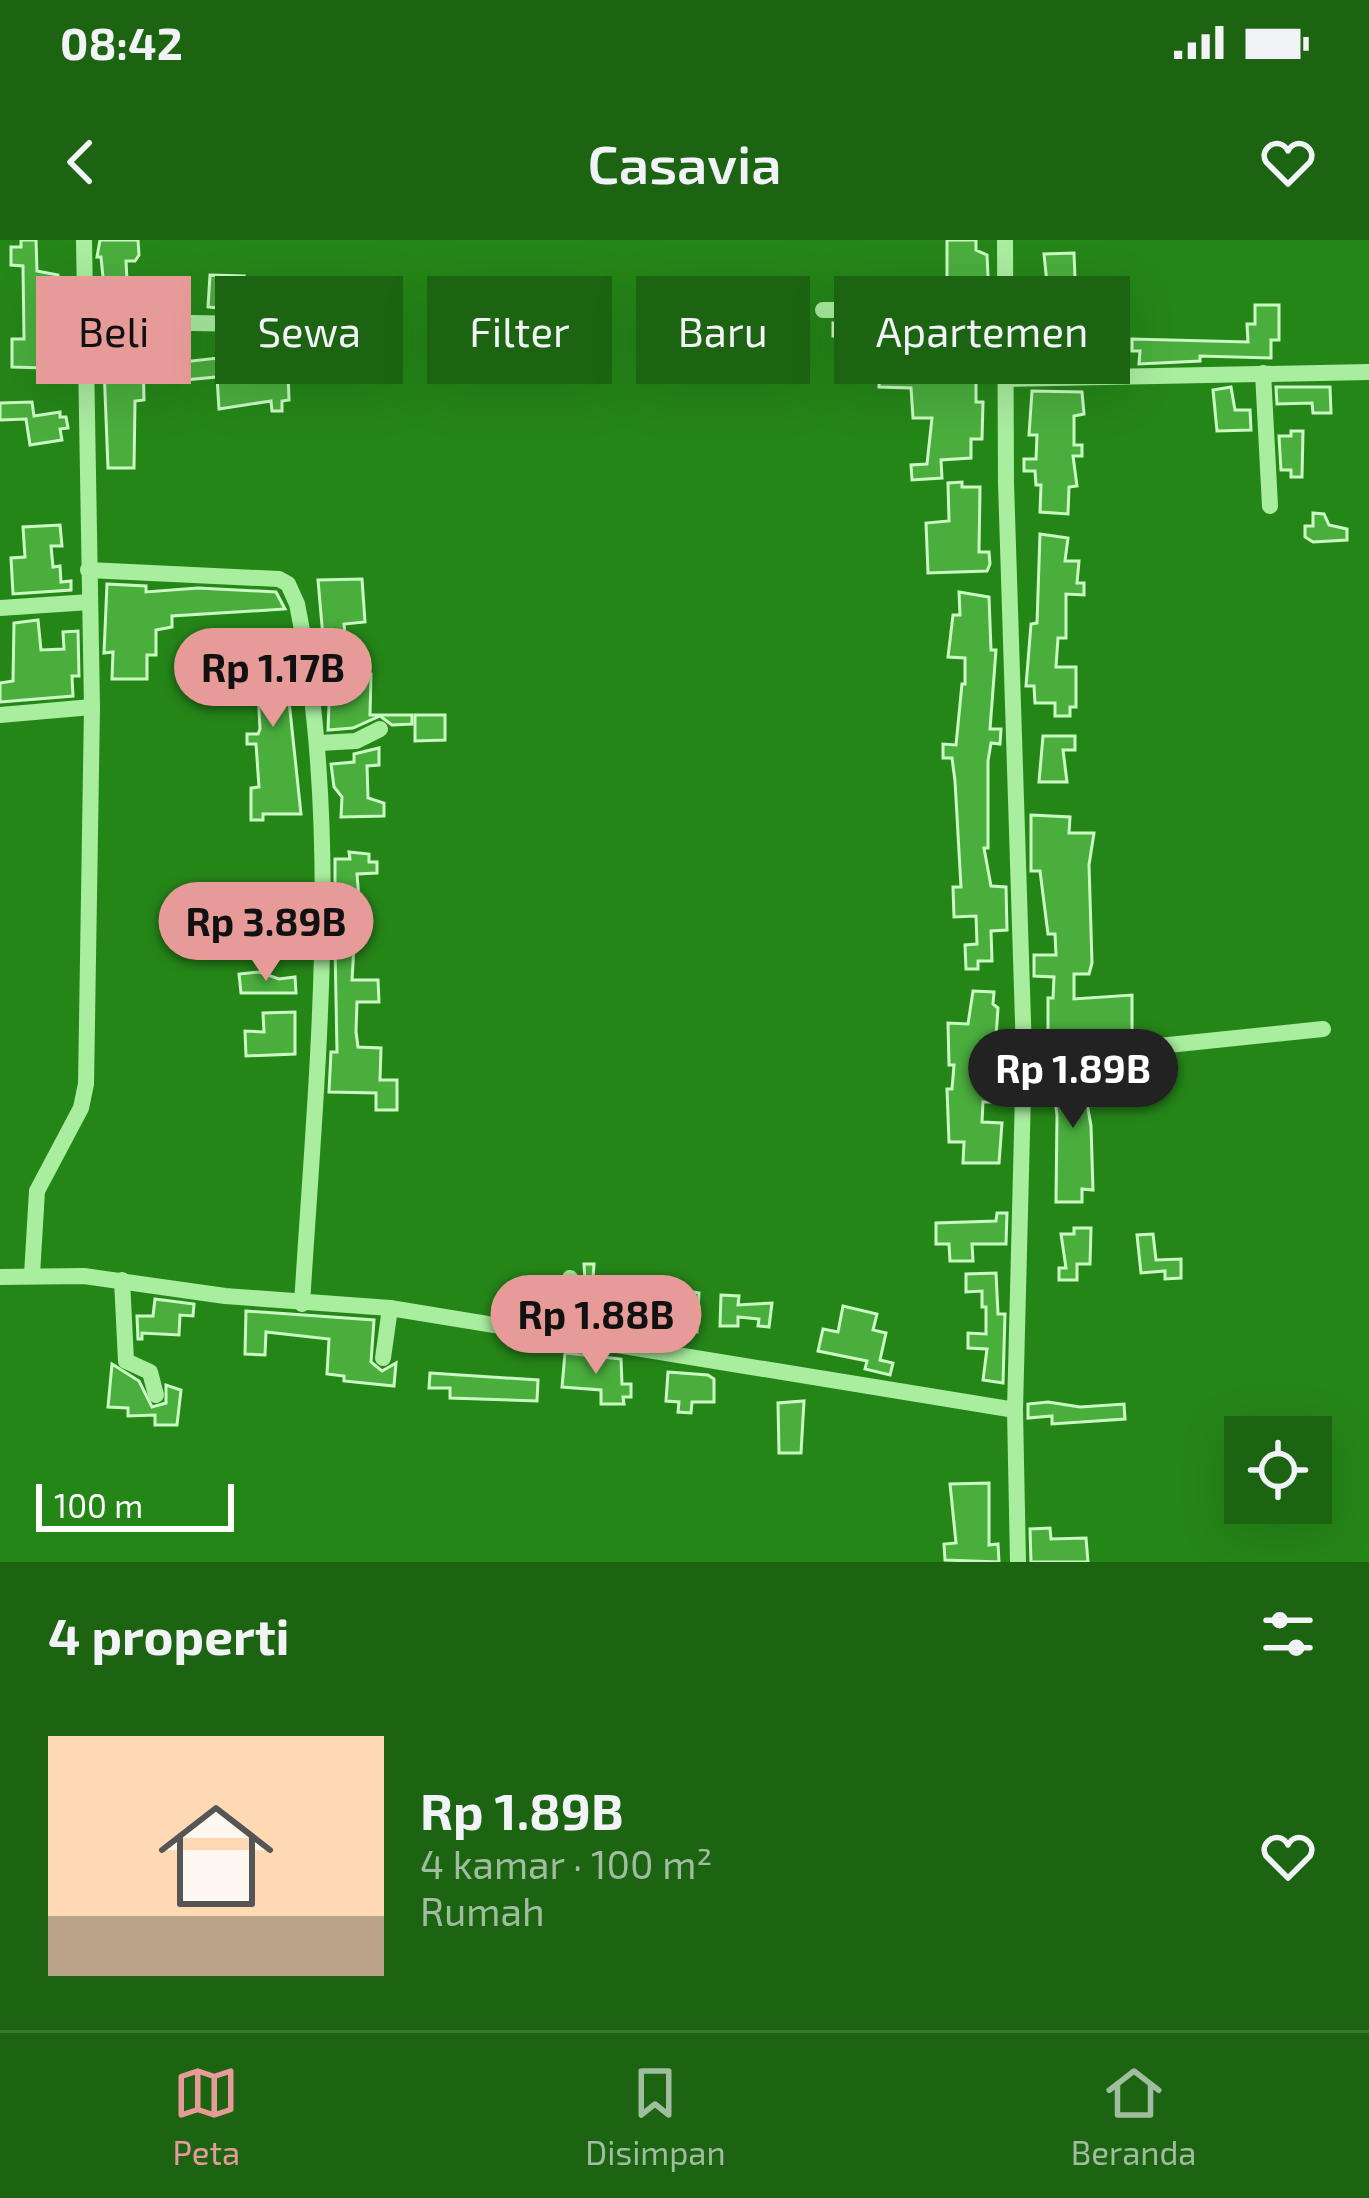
<!DOCTYPE html>
<html lang="id">
<head>
<meta charset="utf-8">
<style>
  :root { --surface:#1c6412; --page:#256a1b; --text:#f1f3f6; --muted:#a0bd9f; --line:#3a7832; --accent:#e69b98 }
  body { margin:0; font-family:"Exo 2",sans-serif; background:var(--page); color:var(--text); height:100vh; display:flex; flex-direction:column; font-size:45px; white-space:nowrap }
  * { box-sizing:border-box; margin:0 }
  p { font-size:39px; color:var(--muted) }
  .icon { flex:none; width:66px; height:66px; fill:none; stroke:currentColor; stroke-width:2; stroke-linecap:round; stroke-linejoin:round }
  .map { position:relative; height:1322px; overflow:hidden }
  .sheet { display:flex; flex-direction:column; background:var(--surface); flex:1 }
  .sheet>* { flex:none }
  .banner { position:absolute; left:36px; top:36px; width:1299px; height:108px; display:flex; gap:24px }
  .fabs { position:absolute; left:1224px; top:1176px; display:grid; gap:24px }
  .fabs a { display:grid; place-items:center; width:108px; height:108px; border-radius:0px; background:var(--surface); box-shadow:0 12px 48px #0002; font-size:60px }
  .scale { position:absolute; left:36px; bottom:30px; width:198px; box-sizing:border-box; padding-left:12px; border:6px solid #fff; border-top:0; font-size:33px; line-height:42px; white-space:nowrap; color:#fff; -webkit-text-stroke:9px #258618; paint-order:stroke }
  .price { position:absolute; translate:-50% -102px; padding:0 27px; border-radius:42px; background:var(--accent); color:#111; font-size:39px; line-height:78px; filter:drop-shadow(0 3px 6px #0008) }
  .price::after { content:''; position:absolute; left:50%; top:72px; width:36px; height:27px; margin-left:-18px; background:inherit; clip-path:polygon(0 0,100% 0,50% 100%) }
  .price.on { background:#222; color:#fff }
  ul { padding:0; list-style:none }
  li { display:flex; align-items:center; gap:36px; height:300px; padding:0 48px }
  li+li { border-top:3px solid var(--line) }
  li span { display:grid; place-items:center; flex:none; width:336px; height:240px; border-radius:0px; color:#555 }
  li>.icon { margin-inline-start:auto }
  span .icon { width:144px; height:144px; fill:#fffc; stroke-width:1 }
  li b { font-size:51px }
  h2 { display:flex; justify-content:space-between; align-items:center; height:144px; padding:0 48px; font-size:51px }
  .chip { padding:0 42px; border-radius:0px; background:var(--surface); box-shadow:0 12px 48px #0002; font-size:42px; line-height:108px }
  .chip.on { background:var(--accent); color:#111 }
  .status { display:flex; justify-content:space-between; align-items:center; height:84px; padding:0 60px; background:var(--surface); direction:ltr }
  .status svg { height:33px; fill:currentColor }
  header { display:flex; justify-content:space-between; align-items:center; height:156px; padding:0 48px; background:var(--surface); font-size:54px; font-weight:600 }
  .tabs { display:flex; justify-content:space-around; align-items:center; height:168px; border-top:3px solid var(--line); background:var(--surface); font-size:33px; color:var(--muted) }
  .tabs a { display:grid; justify-items:center; gap:6px }
  .tabs .on { color:var(--accent) }
  .map>svg:first-child { display:block }
  .building { fill:#4aae3d; stroke:#cbf9c4; stroke-width:3 }
  .lines { fill:none; stroke-linecap:round; stroke-linejoin:round }
  .minor { stroke:#a9ed9f; stroke-width:16 }
</style>
</head>
<body>
<div class="status"><b>08:42</b><svg viewBox="0 0 49 12"><path d="M0 12V9h3v3zM5 12V6h3v6zM10 12V3h3v9zM15 12V0h3v12zM26 1h20v11H26zM47 4h2v5h-2z"/></svg></div>
<header><svg class="icon" aria-label="back" viewBox="0 0 24 24"><path d="M15 5l-7 7 7 7"/></svg>Casavia<svg class="icon" aria-label="heart" viewBox="0 0 24 24"><path d="M12 20l-8-8c-3-5 5-10 8-4 3-6 11-1 8 4z"/></svg></header>
<div class="map">
<svg width="1369" height="1322" viewBox="0 0 1369 1322">
  <rect width="100%" height="100%" fill="#258618"/>
  <g class="building">
    <path d="M21 0H36L37 31 58 35 59 41 60 118H45V128L12 127V99H24L23 26 11 25V7H21Z"/>
    <path d="M100 0H138L139 15 135 21H126L128 59H148V69H112L114 46 104 47 101 17H97Z"/>
    <path d="M947 0H976V10L987 15 989 56 893 57 892 43 947 41Z"/>
    <path d="M1074 13 1076 62 1070 101H1085V119H1070V125L1022 126 1027 71 1050 73 1044 14Z"/>
    <path d="M210 35 244 36 242 44 264 46 286 41 281 109H251V95L258 94 257 72 208 67Z"/>
    <path d="M1255 65H1279V100H1271V118L1200 116V121L1139 124 1140 111H1132V99L1248 102 1247 84H1255Z"/>
    <path d="M919 82 920 97H946V82H987V97H991L993 139 976 140V162H983L982 199H971V218L941 220 942 238 912 240 911 225 927 224 932 178H913L911 148 879 147 880 132 901 133 900 94 833 96V83Z"/>
    <path d="M133 95H172L171 120 143 119 144 160 135 161 134 228H108L104 127 114 126 115 96Z"/>
    <path d="M219 96 243 103 245 134 288 132 289 160 282 161V171H272L271 161 219 169 217 137 184 140 182 122 219 118Z"/>
    <path d="M1231 147 1235 170H1250L1251 190 1217 191 1213 150Z"/>
    <path d="M1276 147H1330L1331 173H1313L1312 163 1277 164Z"/>
    <path d="M1032 151 1082 152 1084 174 1074 176V205H1082V216H1073L1077 246 1069 247 1068 274 1040 272 1041 245H1036L1035 231H1024V219H1036L1037 195H1029Z"/>
    <path d="M32 162 34 176 60 172V177H66L68 188 60 189 62 200 30 205 26 179 0 180V163Z"/>
    <path d="M1291 191H1303L1302 237H1291V230H1281L1279 196H1291Z"/>
    <path d="M962 242V247H980L979 312H989L990 324 987 331 928 333 926 283 949 281 948 243Z"/>
    <path d="M1313 273 1324 274 1329 285 1347 289V300L1313 302 1305 297V286H1313Z"/>
    <path d="M60 285 62 306H51L53 327 60 326 61 342 71 341V350L13 354 11 318 25 317 23 287Z"/>
    <path d="M1040 294 1068 298 1065 321H1079L1077 343H1084V355L1066 354V398H1058L1056 427H1076V467H1070V476H1055V463H1035L1034 446H1026L1031 384 1037 383Z"/>
    <path d="M362 339 365 382 344 384 346 406 358 405V435L371 434 370 475H412V484L392 485 380 476 353 488 328 490 331 414 318 415 316 398 323 397 318 340Z"/>
    <path d="M107 344 146 346V352L198 348 276 352 285 369 172 376V387L156 390V415H147V439H112L113 412 104 413Z"/>
    <path d="M959 352 989 357 991 410H996L990 489H1001L1000 504 991 503 988 521V608H984L991 646 1006 647 1007 690 991 691 992 721H978V729H966L965 705 977 704 976 676 954 677 953 647H961L955 541 952 518H943V504L956 505 962 444H965V418L948 417 953 375H960Z"/>
    <path d="M38 380 41 410 64 409 63 392 78 391 79 436H72L73 456 0 462V443L13 441 14 383Z"/>
    <path d="M290 398 294 432 289 461 301 574H263V580H251V548L259 547 256 504H247V494H258L260 489 258 452 241 453V441L253 440 252 412H247V403Z"/>
    <path d="M415 475H445V500L415 501Z"/>
    <path d="M1043 496H1075V510H1063L1067 542H1039Z"/>
    <path d="M379 508V525L367 526 368 558 384 563V576L341 577 342 557 334 547 331 524 354 522V514Z"/>
    <path d="M1031 575 1070 577 1069 593H1094L1089 625 1092 723 1089 734H1074V759L1132 755V795L1048 799V758H1053L1054 737 1034 736V715H1056L1055 694H1048L1040 631H1031Z"/>
    <path d="M349 612 369 614V622H377V633L357 634 361 684H335V619H350Z"/>
    <path d="M335 705 354 706 352 740H378L379 762H357L356 792 358 807 381 808 380 840H397V870H376V853L329 852 331 812H337Z"/>
    <path d="M259 732 279 739 295 737 296 753H241L239 734Z"/>
    <path d="M973 751 994 752 993 764 998 768 994 825H987L985 849H995V862H983L982 882 1002 883 999 923H963L964 902H949L947 849H952L954 825H949L948 783 968 784Z"/>
    <path d="M295 772V814L246 816 245 791 264 792 263 773Z"/>
    <path d="M1099 822 1100 841H1077L1078 863H1087L1091 886 1093 950 1082 949V962H1056L1057 875 1050 825Z"/>
    <path d="M997 973H1007L1006 1004H972L973 1021H950L949 1004H936V983L996 981Z"/>
    <path d="M1074 988H1091L1090 1024H1077V1040H1059V1028H1066L1061 994H1074Z"/>
    <path d="M1153 994 1156 1020 1181 1019V1038L1165 1039V1031L1141 1033 1137 995Z"/>
    <path d="M584 1024H594L593 1038 622 1045 619 1059 625 1061 622 1074 616 1072 614 1081 587 1077Z"/>
    <path d="M996 1033 998 1074H1005L1003 1143 983 1140 987 1109 968 1108V1093L986 1094V1067H982V1051L966 1052V1034Z"/>
    <path d="M664 1047 699 1053 697 1092 684 1091V1084L644 1080 647 1048Z"/>
    <path d="M721 1055 739 1056 738 1065 772 1063 769 1087 758 1086 759 1079 738 1077V1086H720Z"/>
    <path d="M155 1059 194 1064 193 1076 180 1075 179 1095 142 1093V1099H138L137 1076H153Z"/>
    <path d="M843 1066 877 1074 873 1090 886 1093 880 1120 893 1123 890 1135 865 1129 867 1121 818 1111 823 1089 838 1092Z"/>
    <path d="M246 1071 374 1080 371 1122 382 1131 396 1123 394 1146 344 1141V1136L327 1134 329 1099 266 1092 265 1115 245 1114Z"/>
    <path d="M565 1113 621 1119 622 1144H631V1157H623L624 1164H601V1150L562 1147Z"/>
    <path d="M112 1124 139 1141 152 1167 166 1163V1145L181 1150 177 1185H155V1175L128 1176V1168L108 1167Z"/>
    <path d="M668 1132 708 1135 714 1139V1162H692L691 1173 678 1172 679 1162 666 1161Z"/>
    <path d="M430 1133 538 1140 537 1161 450 1158V1148H429Z"/>
    <path d="M804 1161 801 1213H779L778 1163Z"/>
    <path d="M1048 1162 1080 1167 1124 1164 1125 1179 1052 1184V1176L1028 1178V1164Z"/>
    <path d="M989 1243V1305L998 1304 999 1322 945 1320 944 1304 956 1303 950 1244Z"/>
    <path d="M1050 1288 1051 1299 1086 1298 1088 1322H1031L1030 1289Z"/>
  </g>
  <g class="lines">
    <g class="minor">
      <path d="M1005 0 1006 243 1024 813 1015 1170 1018 1322"/>
      <path d="M823 70 1007 69"/>
      <path d="M87 81 245 84"/>
      <path d="M1263 133 1270 266"/>
      <path d="M1006 139 1369 132"/>
      <path d="M88 330 279 339 288 344 297 364C343 589 316 836 302 1064"/>
      <path d="M0 368 90 362"/>
      <path d="M0 475 92 467"/>
      <path d="M319 503 356 501 380 489"/>
      <path d="M1024 813 1149 807 1323 789"/>
      <path d="M32 1035 37 951 81 868 86 844 92 467 84 0"/>
      <path d="M0 1037 84 1036 225 1056 390 1068 1015 1170"/>
      <path d="M570 1038 576 1101"/>
      <path d="M122 1040 126 1121 150 1132 156 1155"/>
      <path d="M383 1118 390 1068"/>
    </g>
  </g>
</svg>
<div class="fabs">
<a><svg class="icon" aria-label="locate" viewBox="0 0 24 24"><circle cx="12" cy="12" r="6"/><path d="M12 2v4M12 18v4M2 12h4M18 12h4"/></svg></a>
</div>
<div class="scale">100 m</div>
<b class="price" style="left:273px;top:490px">Rp 1.17B</b>
<b class="price" style="left:266px;top:744px">Rp 3.89B</b>
<b class="price on" style="left:1073px;top:891px">Rp 1.89B</b>
<b class="price" style="left:596px;top:1137px">Rp 1.88B</b>
<div class="banner">
<a class="chip on">Beli</a>
<a class="chip">Sewa</a>
<a class="chip">Filter</a>
<a class="chip">Baru</a>
<a class="chip">Apartemen</a>
</div>
</div>
<section class="sheet">
<h2>4 properti<svg class="icon" aria-label="filters" viewBox="0 0 24 24"><path d="M4 7h16M4 17h16"/><circle cx="9" cy="7" r="2"/><circle cx="15" cy="17" r="2"/></svg></h2>
<ul>
<li><span style="background:linear-gradient(#ffd9b3 75%,#b9a48a 0)"><svg class="icon" aria-label="home" viewBox="0 0 24 24"><path d="M3 11l9-7 9 7M6 9v11h12V9"/></svg></span><div><b>Rp 1.89B</b><p>4 kamar · 100 m²</p><p>Rumah</p></div><svg class="icon" aria-label="heart" viewBox="0 0 24 24"><path d="M12 20l-8-8c-3-5 5-10 8-4 3-6 11-1 8 4z"/></svg></li>
</ul>
</section>
<nav class="tabs">
<a class="on"><svg class="icon" aria-label="map" viewBox="0 0 24 24"><path d="M3 6l6-2 6 2 6-2v14l-6 2-6-2-6 2zM9 4v14M15 6v14"/></svg>Peta</a>
<a><svg class="icon" aria-label="saved" viewBox="0 0 24 24"><path d="M7 4h10v16l-5-4-5 4z"/></svg>Disimpan</a>
<a><svg class="icon" aria-label="home" viewBox="0 0 24 24"><path d="M3 11l9-7 9 7M6 9v11h12V9"/></svg>Beranda</a>
</nav>
</body>
</html>
